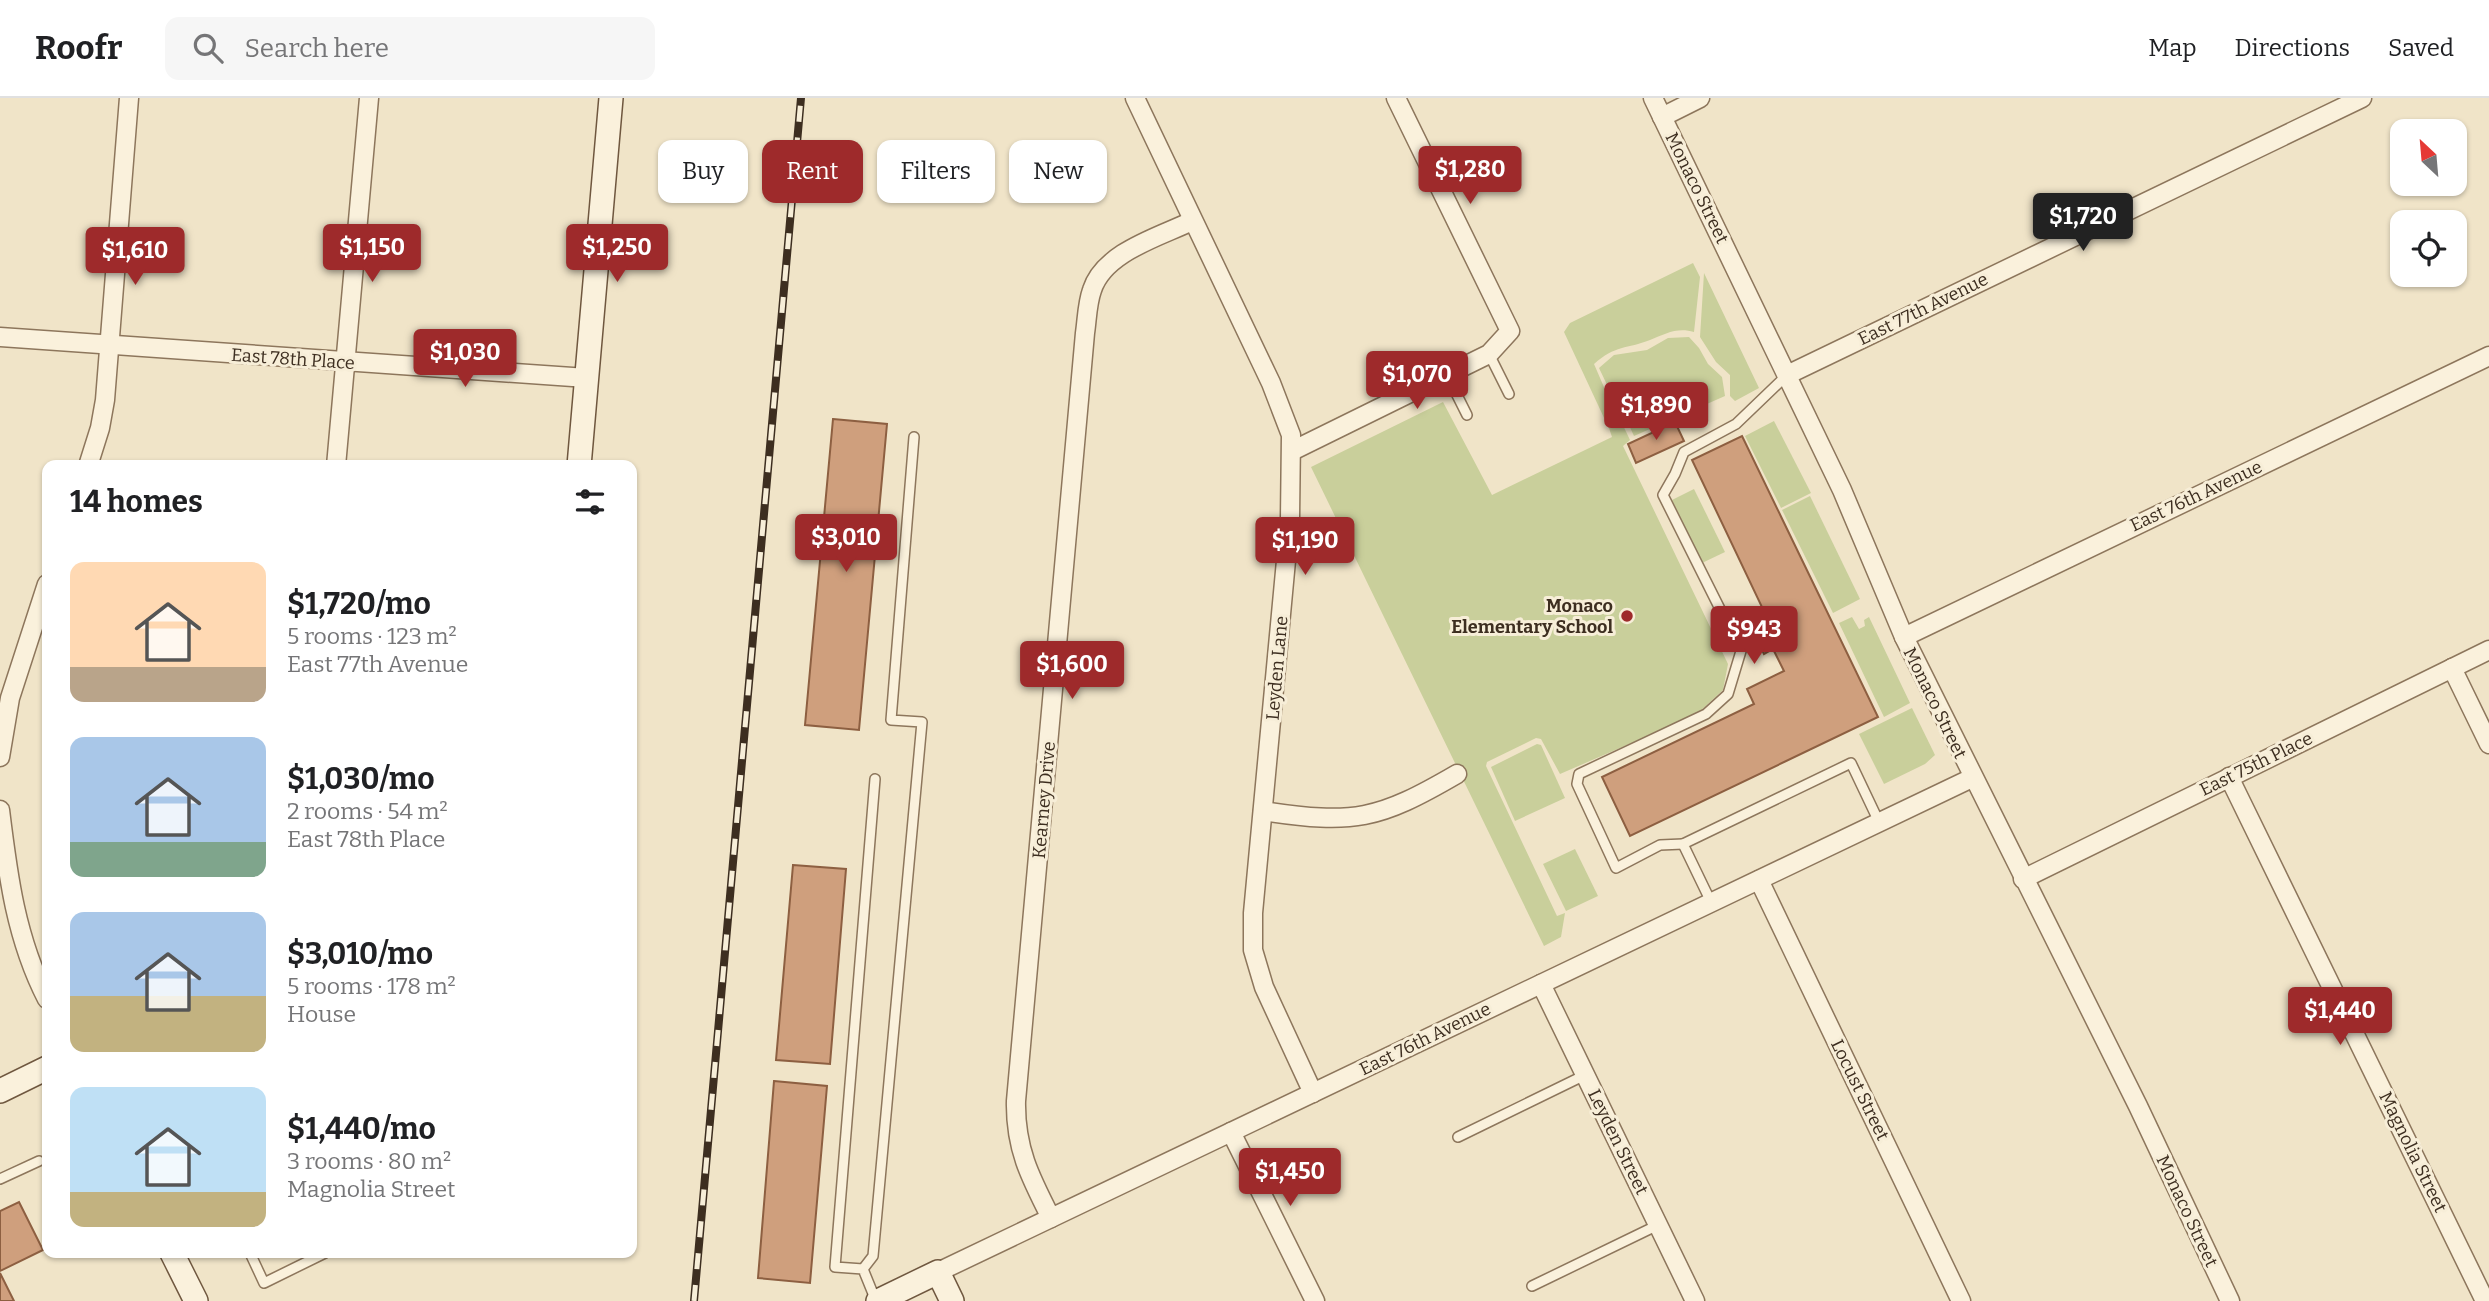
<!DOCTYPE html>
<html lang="en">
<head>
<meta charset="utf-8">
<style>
  :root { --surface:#fff; --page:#f6f6f6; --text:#202124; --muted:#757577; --line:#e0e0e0; --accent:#9e2a2b }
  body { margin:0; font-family:Bitter,serif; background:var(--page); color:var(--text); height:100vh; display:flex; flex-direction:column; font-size:26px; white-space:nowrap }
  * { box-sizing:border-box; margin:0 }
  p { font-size:23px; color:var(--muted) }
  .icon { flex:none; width:38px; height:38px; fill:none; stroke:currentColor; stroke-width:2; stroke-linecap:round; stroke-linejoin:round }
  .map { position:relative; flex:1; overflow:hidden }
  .details { position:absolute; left:42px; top:362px; width:595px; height:798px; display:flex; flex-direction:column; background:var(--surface); border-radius:14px; box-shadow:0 2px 5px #0004 }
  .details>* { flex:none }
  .banner { position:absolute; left:658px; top:42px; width:665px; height:63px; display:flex; gap:14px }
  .needle { width:46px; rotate:334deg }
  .fabs { position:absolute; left:2390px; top:21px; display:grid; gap:14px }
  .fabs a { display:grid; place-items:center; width:77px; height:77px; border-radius:14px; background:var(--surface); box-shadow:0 2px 5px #0004; font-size:35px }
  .price { position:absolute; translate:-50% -60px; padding:0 16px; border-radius:7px; background:var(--accent); color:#fff; font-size:23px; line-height:46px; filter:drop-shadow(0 2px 4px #0008) }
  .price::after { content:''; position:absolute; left:50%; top:42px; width:21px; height:16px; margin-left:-10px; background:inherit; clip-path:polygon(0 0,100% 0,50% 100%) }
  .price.active { background:#222; color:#fff }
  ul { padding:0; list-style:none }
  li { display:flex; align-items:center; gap:21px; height:175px; padding:0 28px }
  li span { display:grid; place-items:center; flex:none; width:196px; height:140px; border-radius:14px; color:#555 }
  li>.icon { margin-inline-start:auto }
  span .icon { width:84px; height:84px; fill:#fffc; stroke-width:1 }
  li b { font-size:30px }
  h2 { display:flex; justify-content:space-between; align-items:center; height:84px; padding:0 28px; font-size:30px }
  .pill { padding:0 24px; border-radius:14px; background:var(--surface); box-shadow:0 2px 5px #0004; font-size:24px; line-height:63px }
  .pill.active { background:var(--accent); color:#fff }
  header { display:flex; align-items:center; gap:42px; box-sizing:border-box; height:98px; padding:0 35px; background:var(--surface); border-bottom:2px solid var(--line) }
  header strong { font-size:33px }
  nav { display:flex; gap:38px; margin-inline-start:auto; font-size:24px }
  .search { width:490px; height:63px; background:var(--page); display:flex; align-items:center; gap:18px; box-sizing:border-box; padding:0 24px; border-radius:14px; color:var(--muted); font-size:26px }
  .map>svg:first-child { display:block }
  .green { fill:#c9cf9b }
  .building { fill:#cf9f7d; stroke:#8d5f41; stroke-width:2 }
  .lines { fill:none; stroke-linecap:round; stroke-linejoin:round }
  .lane-casing { stroke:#8d765c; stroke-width:12 }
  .street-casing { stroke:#8d765c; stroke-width:21 }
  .secondary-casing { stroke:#6f573f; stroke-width:26 }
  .lane { stroke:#faf1dc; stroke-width:9 }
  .street { stroke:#faf1dc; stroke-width:18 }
  .secondary { stroke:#faf1dc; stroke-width:23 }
  .rail-casing { stroke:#3d2e20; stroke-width:8 }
  .rail { stroke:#f7eed8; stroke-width:5; stroke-dasharray:16; stroke-linecap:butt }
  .poi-dot { fill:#9e2a2b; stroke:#f7eed8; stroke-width:2.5 }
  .labels { text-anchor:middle; stroke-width:6; stroke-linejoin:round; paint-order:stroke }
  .street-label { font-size:18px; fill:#3d2e20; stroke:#f7eed8 }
  .poi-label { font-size:18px; font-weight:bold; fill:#3d2e20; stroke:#f7eed8; text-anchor:end }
</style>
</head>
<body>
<header>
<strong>Roofr</strong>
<div class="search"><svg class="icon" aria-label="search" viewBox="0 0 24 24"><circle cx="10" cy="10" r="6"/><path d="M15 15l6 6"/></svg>Search here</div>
<nav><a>Map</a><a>Directions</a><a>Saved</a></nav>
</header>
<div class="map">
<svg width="2489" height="1203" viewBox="0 0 2489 1203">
  <rect width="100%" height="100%" fill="#f0e4c8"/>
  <g class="green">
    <path d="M1693 165 1700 179 1694 234C1677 229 1665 236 1650 242 1627 251 1615 247 1594 266L1616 317 1605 322 1564 234 1570 225Z"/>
    <path d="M1704 175 1759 290 1735 303 1730 298V277L1716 264 1700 239Z"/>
    <path d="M1689 239 1699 250 1708 266 1722 279 1725 298 1634 338 1623 314H1620L1599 270 1614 257 1647 252 1668 240Z"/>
    <path d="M1443 304 1492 397 1612 339 1608 327 1620 321 1630 342 1623 348 1728 566 1723 592 1696 617 1560 676 1541 641 1536 640 1487 664 1486 668 1557 818 1565 815 1561 839 1544 848 1311 369Z"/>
    <path d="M1774 323 1811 395 1781 410 1745 338Z"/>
    <path d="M1694 391 1725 454 1702 465 1672 402Z"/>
    <path d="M1810 398 1860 501 1833 515 1782 412Z"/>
    <path d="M1852 519 1859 531 1865 528 1864 522 1869 519 1910 605 1884 619 1839 525Z"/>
    <path d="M1912 610 1935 657 1925 666 1884 686 1859 636Z"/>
    <path d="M1537 646 1541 647 1565 700 1515 723 1491 669Z"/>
    <path d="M1575 751 1598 798 1566 813 1543 766Z"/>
  </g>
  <g class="building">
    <path d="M833 321 887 326 859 632 805 627Z"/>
    <path d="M1675 324 1684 343 1636 365 1628 346Z"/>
    <path d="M1742 338 1878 619 1630 738 1602 679 1754 606 1747 591 1784 573 1773 551 1764 556 1758 543 1766 538 1764 532 1771 528 1692 362Z"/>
    <path d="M793 767 846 771 830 966 776 962Z"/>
    <path d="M774 983 827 988 810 1185 758 1180Z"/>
    <path d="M19 1104 43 1152 0 1173V1113Z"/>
    <path d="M0 1175 14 1203H0Z"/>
  </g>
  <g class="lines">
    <g class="lane-casing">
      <g id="lane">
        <path d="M1489 256 1509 296"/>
        <path d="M1447 277 1467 317"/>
        <path d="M875 681 835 1169 863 1171 876 1203"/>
        <path d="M1683 746 1660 747 1616 770 1577 686 1579 676 1706 616 1728 596 1741 553 1663 397 1675 376 1684 354 1736 326 1787 277"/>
        <path d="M1711 804 1683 746 1851 665 1879 724"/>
        <path d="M1458 1039 1585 977"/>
        <path d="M0 1081 39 1063"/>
        <path d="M250 1155 264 1185 325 1155"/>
        <path d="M863 1171 873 1158 922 624 891 622 914 339"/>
        <path d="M1532 1188 1658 1127"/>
      </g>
    </g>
    <g class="street-casing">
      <g id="street">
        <path d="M1135 0 1271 285 1291 337 1290 420 1253 815V852L1264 889 1313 995"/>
        <path d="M1653 0 1842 392 1904 539 2138 1008 2230 1203"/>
        <path d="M1662 19 1700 0"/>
        <path d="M0 239 587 280"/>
        <path d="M1787 277 2362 0"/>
        <path d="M1292 353 1489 256 1510 233 1396 0"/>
        <path d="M88 368 100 330 105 302 129 0"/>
        <path d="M336 368 369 0"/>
        <path d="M1904 539 2489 258"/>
        <path d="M2452 570 2489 646"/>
        <path d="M0 659 10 600 47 486"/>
        <path d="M2229 679 2485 1203"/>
        <path d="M0 712C8 778 16 841 47 901"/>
        <path d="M1263 713C1354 727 1378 722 1457 676"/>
        <path d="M2023 781 2489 552"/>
        <path d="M1759 782 1961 1203"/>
        <path d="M1541 886 1695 1203"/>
        <path d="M1231 1034 1315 1203"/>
        <path d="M1051 1120C1030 1079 1015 1050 1016 1003L1085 235C1087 222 1087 206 1092 192 1104 154 1159 139 1192 123"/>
        <path d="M938 1174 1972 680"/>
      </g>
    </g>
    <g class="secondary-casing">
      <g id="secondary">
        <path d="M579 368 611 0"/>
        <path d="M0 993 47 970"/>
        <path d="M172 1155 196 1203"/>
        <path d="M878 1203 938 1174 952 1203"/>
      </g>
    </g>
    <use href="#lane" class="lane"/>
    <use href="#street" class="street"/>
    <use href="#secondary" class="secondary"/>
    <g class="rail-casing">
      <path id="rail" d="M694 1203 801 0"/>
    </g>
    <use href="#rail" class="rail"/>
  </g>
  <circle class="poi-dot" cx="1627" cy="518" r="7"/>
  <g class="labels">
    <g class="street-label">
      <text transform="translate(1697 90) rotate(64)" y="6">Monaco Street</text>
      <text transform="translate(1923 211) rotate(-26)" y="6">East 77th Avenue</text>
      <text transform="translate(293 261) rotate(4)" y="6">East 78th Place</text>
      <text transform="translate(2196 398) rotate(-25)" y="6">East 76th Avenue</text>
      <text transform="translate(1277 570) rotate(-85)" y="6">Leyden Lane</text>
      <text transform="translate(1935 605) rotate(64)" y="6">Monaco Street</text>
      <text transform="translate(2256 666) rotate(-26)" y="6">East 75th Place</text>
      <text transform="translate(1044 702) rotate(-85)" y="6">Kearney Drive</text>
      <text transform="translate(1425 941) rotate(-26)" y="6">East 76th Avenue</text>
      <text transform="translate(1860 992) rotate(64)" y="6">Locust Street</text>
      <text transform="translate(1618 1044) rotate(64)" y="6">Leyden Street</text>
      <text transform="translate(2413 1054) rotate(64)" y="6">Magnolia Street</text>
      <text transform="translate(2187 1113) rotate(65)" y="6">Monaco Street</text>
    </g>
    <g class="poi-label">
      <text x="1613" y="514">Monaco<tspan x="1613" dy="21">Elementary School</tspan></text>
    </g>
  </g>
</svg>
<div class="fabs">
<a><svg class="needle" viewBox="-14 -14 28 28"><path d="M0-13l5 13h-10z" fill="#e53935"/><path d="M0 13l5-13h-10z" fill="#757577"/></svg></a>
<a><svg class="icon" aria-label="locate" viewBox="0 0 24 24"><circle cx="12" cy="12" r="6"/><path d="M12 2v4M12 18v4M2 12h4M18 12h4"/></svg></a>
</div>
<b class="price" style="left:1470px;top:108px">$1,280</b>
<b class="price active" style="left:2083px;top:155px">$1,720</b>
<b class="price" style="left:372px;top:186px">$1,150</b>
<b class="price" style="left:617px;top:186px">$1,250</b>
<b class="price" style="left:135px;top:189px">$1,610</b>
<b class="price" style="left:465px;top:291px">$1,030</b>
<b class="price" style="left:1417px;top:313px">$1,070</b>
<b class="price" style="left:1656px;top:344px">$1,890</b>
<b class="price" style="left:846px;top:476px">$3,010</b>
<b class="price" style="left:1305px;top:479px">$1,190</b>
<b class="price" style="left:1754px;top:568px">$943</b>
<b class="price" style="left:1072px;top:603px">$1,600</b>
<b class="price" style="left:2340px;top:949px">$1,440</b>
<b class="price" style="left:1290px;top:1110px">$1,450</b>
<div class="banner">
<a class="pill">Buy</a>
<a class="pill active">Rent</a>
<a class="pill">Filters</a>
<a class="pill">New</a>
</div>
<section class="details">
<h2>14 homes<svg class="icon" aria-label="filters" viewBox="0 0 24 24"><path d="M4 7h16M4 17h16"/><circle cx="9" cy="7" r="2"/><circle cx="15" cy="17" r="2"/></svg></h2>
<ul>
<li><span style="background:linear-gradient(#ffd9b3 75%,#b9a48a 0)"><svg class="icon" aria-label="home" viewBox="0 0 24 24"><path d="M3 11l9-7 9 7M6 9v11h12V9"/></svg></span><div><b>$1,720/mo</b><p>5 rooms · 123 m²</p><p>East 77th Avenue</p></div></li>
<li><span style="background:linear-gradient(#a9c7e8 75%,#7fa58c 0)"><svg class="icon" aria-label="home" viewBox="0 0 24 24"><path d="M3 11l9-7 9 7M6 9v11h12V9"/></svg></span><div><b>$1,030/mo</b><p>2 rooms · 54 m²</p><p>East 78th Place</p></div></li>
<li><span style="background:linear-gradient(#a9c7e8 60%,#c2b280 0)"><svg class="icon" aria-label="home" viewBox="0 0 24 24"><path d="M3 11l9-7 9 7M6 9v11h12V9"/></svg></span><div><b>$3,010/mo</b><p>5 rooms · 178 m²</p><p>House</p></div></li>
<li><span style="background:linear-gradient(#bfe0f5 75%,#c2b280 0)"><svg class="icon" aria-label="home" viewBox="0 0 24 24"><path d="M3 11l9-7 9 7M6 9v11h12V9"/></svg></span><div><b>$1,440/mo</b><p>3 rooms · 80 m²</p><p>Magnolia Street</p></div></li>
</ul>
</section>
</div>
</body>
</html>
